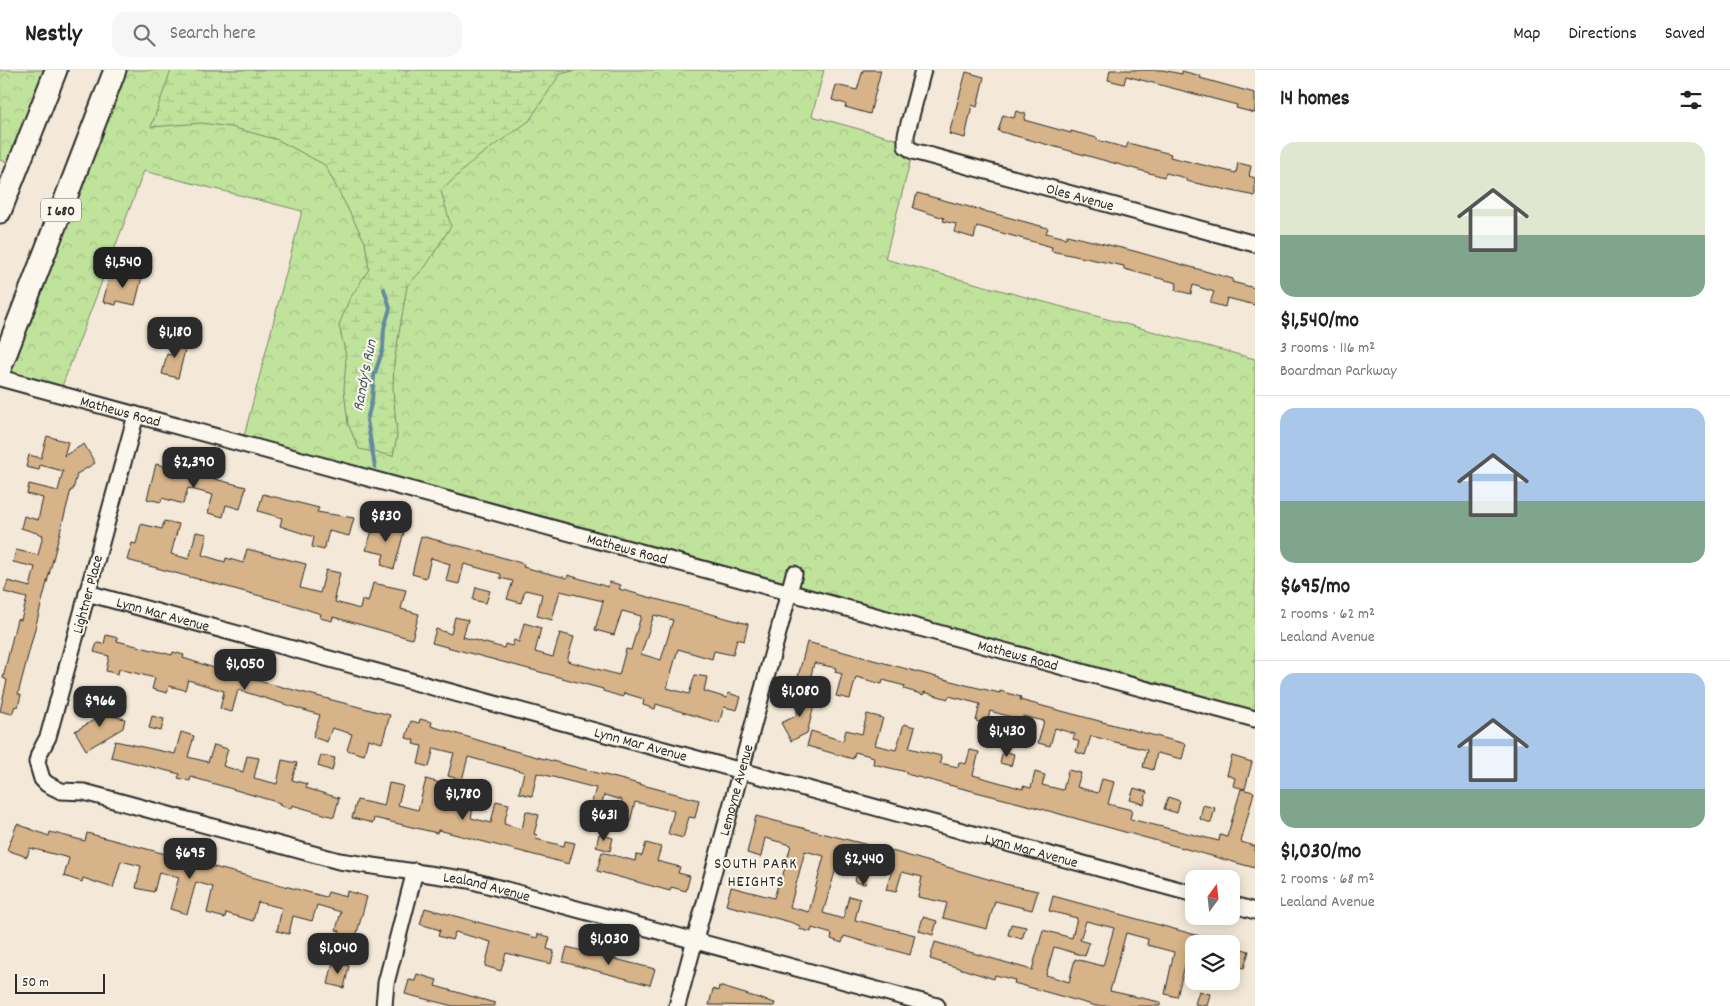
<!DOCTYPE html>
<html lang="en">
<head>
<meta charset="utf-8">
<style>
  :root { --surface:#fff; --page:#f6f6f6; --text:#222; --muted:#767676; --line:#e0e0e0; --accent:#2b2b2b }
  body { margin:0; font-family:Dekko,sans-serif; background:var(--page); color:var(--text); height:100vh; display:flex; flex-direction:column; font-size:19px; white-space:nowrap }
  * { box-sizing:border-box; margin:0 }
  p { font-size:16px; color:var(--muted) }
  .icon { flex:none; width:28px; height:28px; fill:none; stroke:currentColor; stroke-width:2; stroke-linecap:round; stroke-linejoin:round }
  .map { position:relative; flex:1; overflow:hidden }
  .details { display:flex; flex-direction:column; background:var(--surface); width:475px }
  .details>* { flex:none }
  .needle { width:32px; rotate:15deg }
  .controls { position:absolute; left:1185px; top:800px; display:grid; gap:10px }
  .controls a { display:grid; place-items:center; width:55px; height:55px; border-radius:10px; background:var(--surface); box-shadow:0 2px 12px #0003; font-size:25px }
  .scale { position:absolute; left:15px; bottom:12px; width:90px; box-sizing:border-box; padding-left:5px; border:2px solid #2b2b2b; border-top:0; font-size:14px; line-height:18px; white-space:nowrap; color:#2b2b2b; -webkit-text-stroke:4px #fbf7ec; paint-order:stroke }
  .price { position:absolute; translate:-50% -42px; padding:0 11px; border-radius:10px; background:var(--accent); color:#fff; font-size:16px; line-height:32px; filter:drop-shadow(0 1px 2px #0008) }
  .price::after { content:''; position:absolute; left:50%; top:30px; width:15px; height:11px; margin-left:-8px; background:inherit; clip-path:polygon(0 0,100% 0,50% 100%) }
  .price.selected { background:#222; color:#fff }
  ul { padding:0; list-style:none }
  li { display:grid; align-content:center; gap:10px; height:265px; padding:0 25px }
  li+li { border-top:1px solid var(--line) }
  li span { display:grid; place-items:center; height:155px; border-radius:15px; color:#555 }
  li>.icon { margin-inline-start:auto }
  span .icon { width:90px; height:90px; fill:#fffc; stroke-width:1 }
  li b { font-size:21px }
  h2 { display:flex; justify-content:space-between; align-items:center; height:60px; padding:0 25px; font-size:21px }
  header { display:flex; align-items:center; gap:30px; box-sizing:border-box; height:70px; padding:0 25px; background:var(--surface); border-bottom:1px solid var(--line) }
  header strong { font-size:24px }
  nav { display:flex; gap:28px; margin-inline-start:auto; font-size:18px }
  .search { width:350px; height:45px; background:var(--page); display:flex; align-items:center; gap:12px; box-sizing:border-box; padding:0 18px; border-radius:15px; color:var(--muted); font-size:19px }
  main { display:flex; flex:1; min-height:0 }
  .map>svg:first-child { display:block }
  .forest { fill:url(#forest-crowns); stroke:#768764 }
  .wetland { fill:url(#wetland-marsh); stroke:#768764 }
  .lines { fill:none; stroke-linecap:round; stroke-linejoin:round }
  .stream { stroke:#658a9f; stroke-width:4 }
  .building { fill:#d6b388; stroke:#2b2b2b; fill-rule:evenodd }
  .minor-casing { stroke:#2b2b2b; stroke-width:19 }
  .highway-casing { stroke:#2b2b2b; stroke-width:25 }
  .minor { stroke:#fbf7ec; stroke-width:15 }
  .highway { stroke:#fbf7ec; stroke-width:21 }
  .labels { text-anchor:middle; stroke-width:4; stroke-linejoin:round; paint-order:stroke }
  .shield { fill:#fbf7ec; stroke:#696865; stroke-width:1 }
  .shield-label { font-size:14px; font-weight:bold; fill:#2b2b2b }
  .street-label { font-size:15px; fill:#2b2b2b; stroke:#fbf7ec }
  .water-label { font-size:16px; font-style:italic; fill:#485b65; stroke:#fbf7ec }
  .neighbourhood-label { font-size:16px; letter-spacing:1px; fill:#2b2b2b; stroke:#fbf7ec }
</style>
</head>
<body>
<header>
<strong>Nestly</strong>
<div class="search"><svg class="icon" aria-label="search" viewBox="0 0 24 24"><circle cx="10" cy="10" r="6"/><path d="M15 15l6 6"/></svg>Search here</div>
<nav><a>Map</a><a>Directions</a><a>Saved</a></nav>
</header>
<main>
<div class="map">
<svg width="1255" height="936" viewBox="0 0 1255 936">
  <defs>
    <pattern id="forest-crowns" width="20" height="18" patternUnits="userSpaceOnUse" patternTransform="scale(1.25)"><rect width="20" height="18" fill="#c0e39c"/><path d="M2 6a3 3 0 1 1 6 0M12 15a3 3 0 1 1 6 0" fill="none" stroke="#a5c387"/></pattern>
    <pattern id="wetland-marsh" width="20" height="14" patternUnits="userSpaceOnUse" patternTransform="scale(1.25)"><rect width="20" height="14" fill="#c0e39c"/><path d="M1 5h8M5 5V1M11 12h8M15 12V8" fill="none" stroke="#a5c387"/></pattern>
  </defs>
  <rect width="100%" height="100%" fill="#f4e9d8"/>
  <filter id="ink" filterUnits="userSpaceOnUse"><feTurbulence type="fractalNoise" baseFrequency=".02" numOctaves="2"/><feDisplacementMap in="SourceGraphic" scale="10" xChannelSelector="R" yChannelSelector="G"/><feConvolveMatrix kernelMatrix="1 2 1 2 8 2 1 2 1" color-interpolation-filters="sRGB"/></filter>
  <g filter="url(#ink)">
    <g class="forest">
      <path d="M0 0H56L18 95 0 90Z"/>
      <path d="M115 0H824L812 46 906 72 913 81 885 189 1255 289V649L242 374 302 141 144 101 59 324 0 299Z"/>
    </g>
    <path class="wetland" d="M171 0H577L560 4 529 51 475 89 441 121 451 156 426 196 407 216 394 293 393 319 397 366 393 386 359 379 348 354 344 320 346 286 339 255 349 230 369 199 365 172 325 95 278 70 231 57 201 53 151 57Z"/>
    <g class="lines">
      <path class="stream" d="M375 397 367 350 372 330 374 306 383 279 384 258 390 238 384 219"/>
    </g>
    <g class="building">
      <path d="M863 0H881L870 44 845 37 846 34 832 30 836 15 857 20Z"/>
      <path d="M1110 0H1162L1182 4V1L1201 6 1200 8 1255 23V43L1236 38 1237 35 1126 6 1124 14 1108 10Z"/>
      <path d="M966 2 984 7 977 37 972 35 965 68 949 64Z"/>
      <path d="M1016 41 1026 44 1024 50 1071 63V61L1097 68V70L1126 78 1128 73 1171 84 1170 87 1236 103 1238 93 1251 96 1249 106 1255 108V126L1186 111V108L1166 103 1164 107 998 61 1003 45 1014 48Z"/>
      <path d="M917 123 1048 158 1046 163 1066 168 1067 165 1134 181 1233 209 1232 212 1255 218V235L1227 228 1225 237 1210 233 1214 222 1193 215 1191 224 1175 220 1177 213 1124 199V196L1051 181 1052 177 977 156 974 168 954 162 956 154 943 151 944 148 913 138Z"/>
      <path d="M110 204 126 208 127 204 142 207 135 235 117 231 116 235 103 232Z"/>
      <path d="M175 269 187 272 178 308 162 304 167 284 171 285Z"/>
      <path d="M47 366 68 372 64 386 84 374 95 393 77 404 73 420H71L18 624 21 625 18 637 15 636 12 644 0 641 7 610 3 608 17 549 21 550 27 528 4 522 8 511 30 517 35 497 13 492 16 480 38 485 43 465 21 458 24 446 38 450 43 428 27 424 29 414 58 421 63 401 40 395 39 400 26 397 29 385 41 388Z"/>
      <path d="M156 394 246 417 240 439 226 435 223 447 208 443 213 425 188 418 183 434 162 428 161 432 147 429Z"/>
      <path d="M263 424 319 438 317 442 354 448 349 466 329 461 324 480 312 477 314 467 280 456 282 448 258 441Z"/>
      <path d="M164 451 179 454 171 484 189 489 196 462 207 464 202 485 225 492 226 488 243 493 247 479 306 494 300 518 320 523 326 500 340 503 334 528H336L335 532 360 539 362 530 368 532 373 513 406 520 401 539 419 544 412 569 333 547 332 551 320 548 321 544 290 534 127 490 132 473 136 474 141 454 162 459Z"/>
      <path d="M383 451 395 454 394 459 404 462 394 499 381 495 384 484 366 480 374 454 381 456Z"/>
      <path d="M421 466 494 485 524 494 523 497 567 508 568 505 608 517 609 512 621 515 619 519 748 554 744 571 737 569 733 585 714 581 712 589 678 579 667 618 689 624 695 605 707 607 704 621 727 628 728 623 741 627 737 640 724 637 719 653 656 634 655 639 643 635 644 629 624 623 623 627 603 621V619L432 573 436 559 451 564 455 547 468 550 463 567 504 578 505 574 512 576 514 570 519 572 524 553 541 558 535 582 553 587 560 563 574 567 567 591 619 605 626 579 631 580 641 546 622 541 614 565 595 560 603 531 560 521 552 550 537 546 542 524 525 520 521 533 507 529 513 511 500 508 501 504 464 494 459 514 446 511 450 494 431 488 426 508 412 504ZM654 545 673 550 661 590 641 584Z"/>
      <path d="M476 517 490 521 486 533 473 530Z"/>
      <path d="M106 565 118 568 117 571 172 585 173 582 184 585 183 588 236 605 390 645 382 673 368 669 364 685 347 680 352 664 332 658 327 672 313 667 320 645 238 620 232 642 220 639 224 621 188 610 185 620 169 616 167 623 152 619 155 608 119 599 118 604 106 601 109 586 94 582 97 573 104 574Z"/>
      <path d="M807 572 966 615 1000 623V621L1021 627 1020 630 1186 674 1182 689 1157 683 1153 700 1143 697 1147 680 1091 666 1085 685 1076 682 1079 672 1073 669 1075 664 1055 658 1050 676 1038 673 1044 651 1023 646 1022 650 990 641 987 654 976 651 980 634 949 626 948 629 924 622V625L904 619 905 616 883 610 882 614 856 607 850 629 836 626 842 604 835 602 836 598 814 593 810 610 798 607Z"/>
      <path d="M801 624 816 628 807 663 791 671 781 653 796 646Z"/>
      <path d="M99 637 111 640 109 645 125 649 123 658 86 680 75 661 94 650Z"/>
      <path d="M867 644 883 648 875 675 896 680 904 654 915 657 909 678 941 686 940 693 958 697 959 692 966 694 970 680 979 682 973 705 1023 719V716L1031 718 1035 702 1045 705 1042 715 1063 720 1068 700 1081 703 1077 717 1098 723 1102 709 1114 712 1108 734 1132 740 1130 749 1219 771 1220 765 1227 767 1241 719 1254 722 1241 772 1255 776V798L1027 735 906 704 907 702 873 694 874 687 855 682 853 689 807 676 811 661 843 671 846 660 862 664Z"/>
      <path d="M152 646 164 649 161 661 149 658Z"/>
      <path d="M420 649 432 652 431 656 511 680 699 730 695 748 689 747 683 768 668 764 674 741 635 732 629 756 617 752 622 730 604 725 601 737 591 735 596 718 537 703 532 726 519 723 524 702 468 687 462 710 448 706 454 683 434 678 429 697 418 694 422 676 413 674 414 670 406 668 411 651 419 653Z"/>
      <path d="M181 662 194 666 188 687 208 692 214 675 228 679 223 696 243 702 247 686 259 688 254 708 277 714 282 690 297 693 292 710 307 714 306 718 339 728 334 747 292 735 291 739 279 735 280 733 191 707 190 711 178 708 180 704 111 687 115 671 175 684Z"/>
      <path d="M1003 681 1014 684 1011 696 1000 693Z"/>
      <path d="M321 685 335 688 332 701 318 696Z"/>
      <path d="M1232 686 1252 692 1245 719 1233 716 1235 708 1227 705Z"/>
      <path d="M426 709 440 713 437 724 460 730 462 721 476 725 471 748 491 753 496 731 509 734 504 754 522 759 526 741 539 745 534 764 537 765 536 769 564 776 565 771 575 773 569 794 446 762 438 760 437 763 374 748 373 753 352 748 357 730 384 736 389 713 403 716 398 735 418 740Z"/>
      <path d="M1134 718 1147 722 1144 734 1130 730Z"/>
      <path d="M1168 727 1180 731 1177 743 1164 739Z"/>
      <path d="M1203 735 1215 738 1211 753 1200 749Z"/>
      <path d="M756 746 899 783 1005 814 1038 821 1032 840 995 831 987 859 943 848 947 833 918 827 922 807 902 802 896 822 886 820 892 799 870 793 865 814 855 812 857 801 837 795 823 843 843 849 849 826 860 829 855 850 915 865 910 885 844 866 842 873 831 869 832 864 812 858 811 862 799 859 800 856 790 852 726 835 731 817 774 828 780 808H782L791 775 765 768 761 787 747 783ZM805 781 824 786 809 842 790 837Z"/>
      <path d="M17 754 49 766 50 762 85 771 87 763 326 827 328 822 346 827 347 821 367 827 353 877 337 873 340 861 336 860 341 842 317 835 312 851 293 846 289 864 277 861 282 838 258 832 253 851 226 843 225 848 207 843 213 817 196 812 187 844 170 839 179 807 159 802 154 822 136 818 141 796 121 791 113 818 83 808 82 812 64 806 69 788 30 778 27 787 7 780Z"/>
      <path d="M599 764 613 768 610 781 596 777Z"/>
      <path d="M646 773 661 777 657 791 680 797 678 803 690 806 686 821 671 817 670 821 597 801 602 782 635 791 636 785 642 786Z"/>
      <path d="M1053 826 1218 871V874H1194V884L1188 883 1177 927 1165 924 1174 882 1147 875 1148 869 1126 863 1110 921 1160 932V936H1096L1014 913 1015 910 995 905 994 909 930 889 935 872 1032 900 1043 860 1072 868 1077 848 1049 841ZM1086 851 1114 858 1103 896 1075 889 1069 912 1046 905 1054 877 1085 886 1089 873 1080 870Z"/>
      <path d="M425 838 537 868 538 864 550 867 547 879 554 881 551 894 506 883 501 901 485 896 491 872 455 862 452 870 438 866 440 860 420 854Z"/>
      <path d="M923 847 937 851 933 865 919 861Z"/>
      <path d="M1011 854 1026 857 1022 869 1008 865Z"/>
      <path d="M1231 876 1249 881 1244 898 1231 895Z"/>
      <path d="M567 877 655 899 650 915 563 892Z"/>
      <path d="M333 892 349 896 344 918 328 914Z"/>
      <path d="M417 904 437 910 435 916 495 933V936H453L405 924 409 910 415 911Z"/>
      <path d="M719 916 775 933 774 936 709 935 713 919 718 921Z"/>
      <path d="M1199 921 1210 924 1207 936 1195 934Z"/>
    </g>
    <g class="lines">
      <g class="minor-casing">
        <g id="minor">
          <path id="s1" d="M923 0 906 65V76L913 81 1255 174"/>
          <path id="s2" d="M0 308 1255 649"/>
          <path id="s3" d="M136 345 48 667 39 684 37 692 42 709 47 714 61 721 84 722 339 791 469 810 937 936"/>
          <path id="s4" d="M87 523 1194 824"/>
          <path d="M1231 834 1255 841"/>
          <path d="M384 936 386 913 415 801"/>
          <path id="s5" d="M677 936 794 504"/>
        </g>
      </g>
      <g class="highway-casing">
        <g id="highway">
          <path d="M0 142 56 0"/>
          <path d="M0 299 115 0"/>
        </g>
      </g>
      <use href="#minor" class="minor"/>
      <use href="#highway" class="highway"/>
    </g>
  </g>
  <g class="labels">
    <rect class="shield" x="41" y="128.5" width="40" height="23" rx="4"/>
    <g class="shield-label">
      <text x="61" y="145">I 680</text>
    </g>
    <g class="street-label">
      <text dy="5" stroke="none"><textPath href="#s1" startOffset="260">Oles Avenue</textPath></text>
      <text dy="5" stroke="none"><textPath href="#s2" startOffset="125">Mathews Road</textPath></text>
      <text dy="5" stroke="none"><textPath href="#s2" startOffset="650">Mathews Road</textPath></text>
      <text transform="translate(87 524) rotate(-75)" y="5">Lightner Place</text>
      <text dy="5" stroke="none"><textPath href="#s4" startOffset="79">Lynn Mar Avenue</textPath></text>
      <text dy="5" stroke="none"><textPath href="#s2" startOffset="1055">Mathews Road</textPath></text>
      <text dy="5" stroke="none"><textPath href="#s4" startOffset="574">Lynn Mar Avenue</textPath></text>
      <text dy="5" stroke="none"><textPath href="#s5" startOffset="224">Lemoyne Avenue</textPath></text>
      <text dy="5" stroke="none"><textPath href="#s4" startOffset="979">Lynn Mar Avenue</textPath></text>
      <text dy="5" stroke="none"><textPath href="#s3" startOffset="839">Lealand Avenue</textPath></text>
    </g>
    <g class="water-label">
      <text transform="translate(363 305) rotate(-79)" y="6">Randy's Run</text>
    </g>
    <g class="neighbourhood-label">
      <text x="756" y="798">SOUTH PARK<tspan x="756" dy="18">HEIGHTS</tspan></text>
    </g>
  </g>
</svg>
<div class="controls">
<a><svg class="needle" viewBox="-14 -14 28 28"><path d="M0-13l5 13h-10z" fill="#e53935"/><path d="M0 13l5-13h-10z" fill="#767676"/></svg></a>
<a><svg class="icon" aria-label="layers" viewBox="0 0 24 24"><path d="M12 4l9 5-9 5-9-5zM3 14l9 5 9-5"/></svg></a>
</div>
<div class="scale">50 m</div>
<b class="price selected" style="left:123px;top:219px">$1,540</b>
<b class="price" style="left:175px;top:289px">$1,180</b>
<b class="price" style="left:194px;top:419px">$2,390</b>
<b class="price" style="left:386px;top:473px">$830</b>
<b class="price" style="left:245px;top:621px">$1,050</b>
<b class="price" style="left:800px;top:648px">$1,080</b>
<b class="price" style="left:100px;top:658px">$966</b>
<b class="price" style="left:1007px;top:688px">$1,430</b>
<b class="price" style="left:463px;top:751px">$1,780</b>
<b class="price" style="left:604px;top:772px">$631</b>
<b class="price" style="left:190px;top:810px">$695</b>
<b class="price" style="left:864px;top:816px">$2,440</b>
<b class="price" style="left:609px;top:896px">$1,030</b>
<b class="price" style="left:338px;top:905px">$1,040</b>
</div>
<section class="details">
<h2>14 homes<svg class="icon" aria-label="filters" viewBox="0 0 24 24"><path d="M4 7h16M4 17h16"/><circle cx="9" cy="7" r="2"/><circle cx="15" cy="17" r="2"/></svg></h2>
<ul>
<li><span style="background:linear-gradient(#dfe7d0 60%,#7fa58c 0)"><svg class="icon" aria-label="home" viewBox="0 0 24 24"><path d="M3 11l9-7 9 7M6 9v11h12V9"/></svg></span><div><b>$1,540/mo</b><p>3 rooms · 116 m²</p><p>Boardman Parkway</p></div></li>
<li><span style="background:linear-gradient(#a9c7e8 60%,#7fa58c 0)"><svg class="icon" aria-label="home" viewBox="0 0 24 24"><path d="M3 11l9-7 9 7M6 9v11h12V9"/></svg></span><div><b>$695/mo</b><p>2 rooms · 62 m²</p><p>Lealand Avenue</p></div></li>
<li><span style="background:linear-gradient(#a9c7e8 75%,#7fa58c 0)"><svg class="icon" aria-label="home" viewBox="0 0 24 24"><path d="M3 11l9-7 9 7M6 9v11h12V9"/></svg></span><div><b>$1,030/mo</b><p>2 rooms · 68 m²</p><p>Lealand Avenue</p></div></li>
</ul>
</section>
</main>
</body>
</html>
